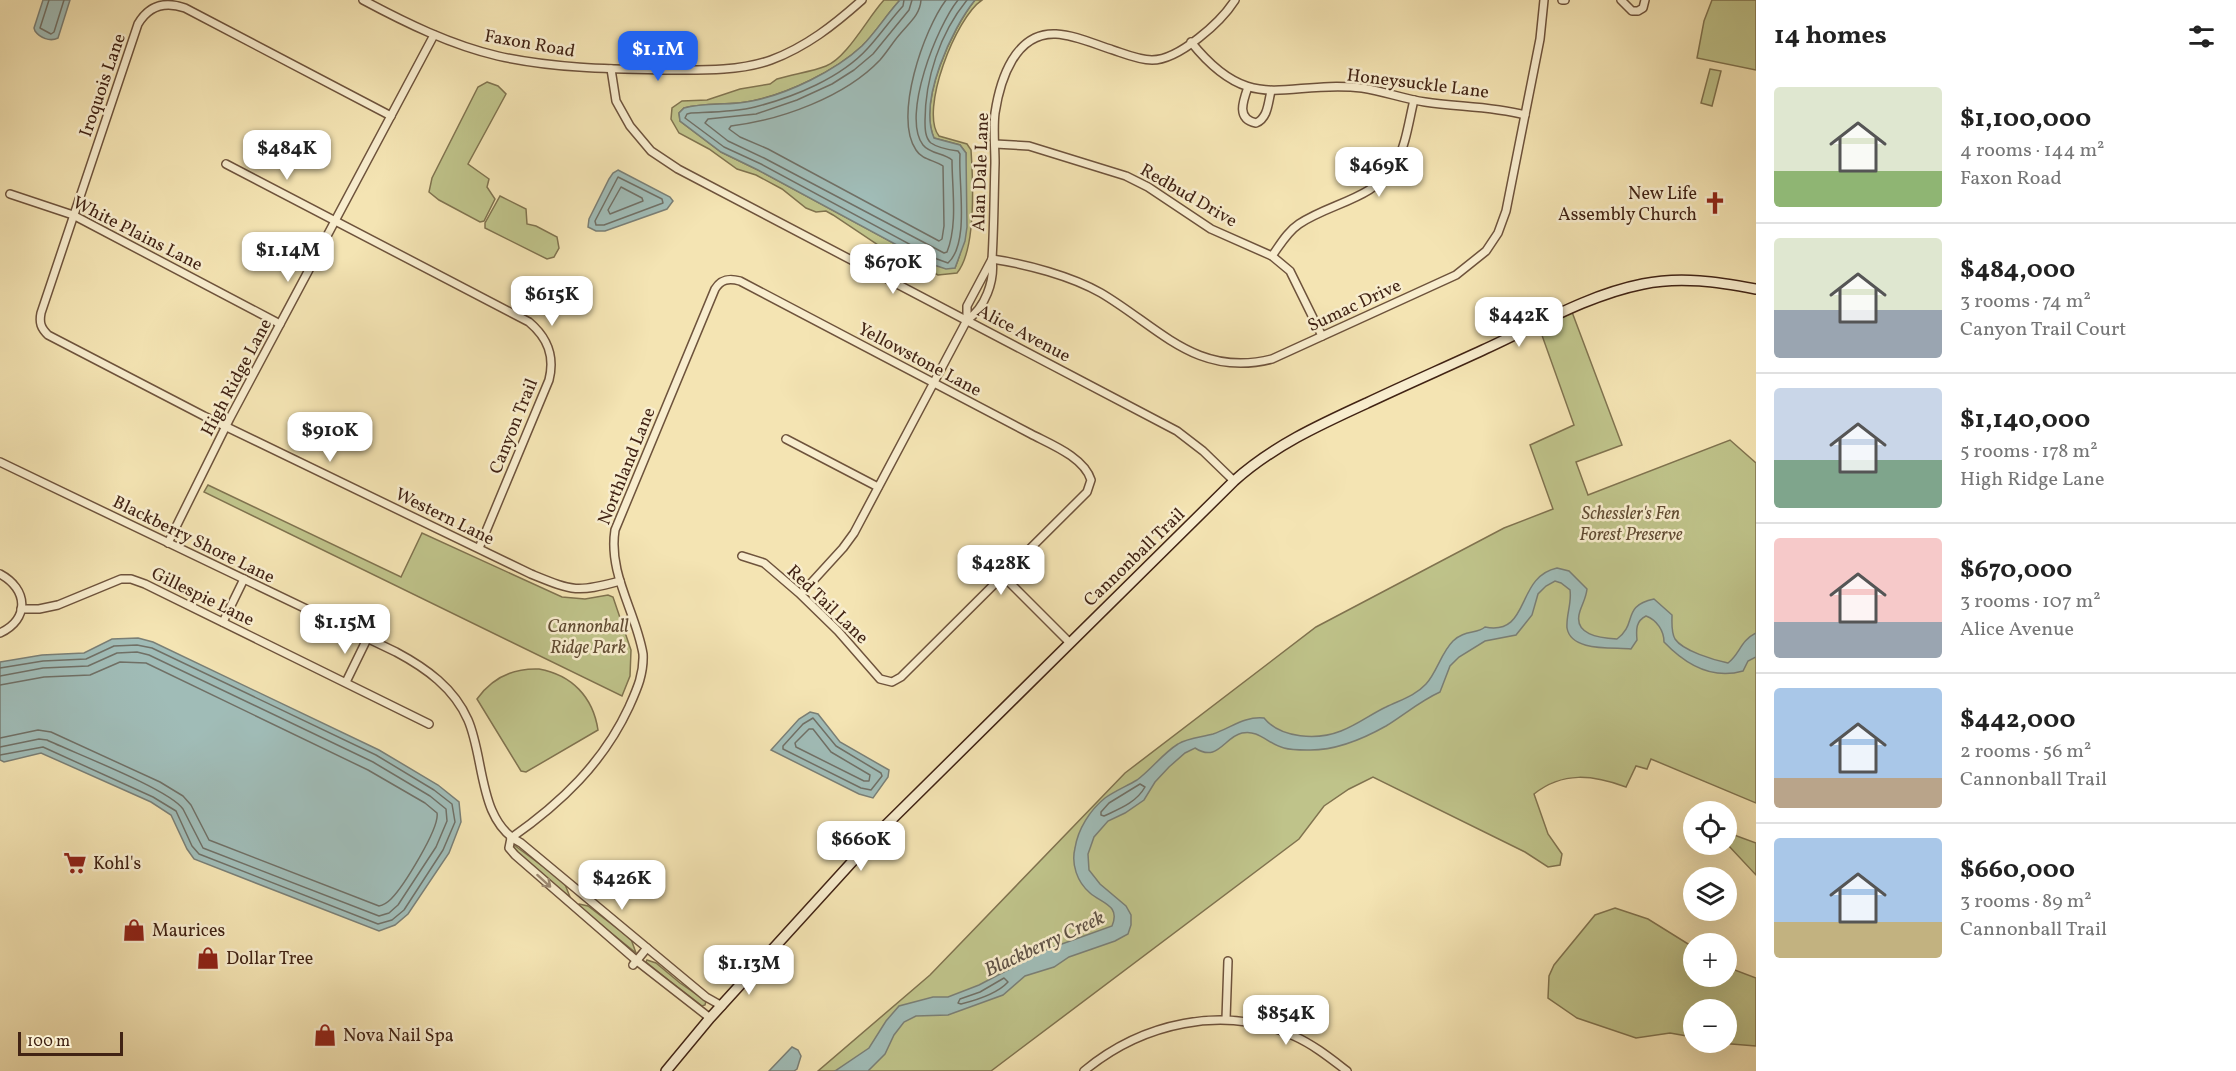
<!DOCTYPE html>
<html lang="en">
<head>
<meta charset="utf-8">
<style>
  :root { --surface:#fff; --page:#f6f6f6; --text:#222; --muted:#767676; --line:#e0e0e0; --accent:#2563eb }
  body { margin:0; font-family:Vollkorn,serif; background:var(--page); color:var(--text); height:100vh; display:flex; flex-direction:column; font-size:22px; white-space:nowrap }
  * { box-sizing:border-box; margin:0 }
  p { font-size:20px; color:var(--muted) }
  .icon { flex:none; width:33px; height:33px; fill:none; stroke:currentColor; stroke-width:2; stroke-linecap:round; stroke-linejoin:round }
  .map { position:relative; flex:1; overflow:hidden }
  .drawer { display:flex; flex-direction:column; background:var(--surface); width:480px }
  .drawer>* { flex:none }
  .controls { position:absolute; left:1683px; top:801px; display:grid; gap:12px }
  .controls a { display:grid; place-items:center; width:54px; height:54px; border-radius:50%; background:var(--surface); box-shadow:0 6px 24px #0002; font-size:30px }
  .scale { position:absolute; left:18px; bottom:15px; width:105px; box-sizing:border-box; padding-left:6px; border:3px solid #412314; border-top:0; font-size:16px; line-height:21px; white-space:nowrap; color:#412314; -webkit-text-stroke:4px #f8edce; paint-order:stroke }
  .price { position:absolute; translate:-50% -51px; padding:0 14px; border-radius:12px; background:#fff; color:#222; font-size:20px; line-height:39px; filter:drop-shadow(0 2px 3px #0008) }
  .price::after { content:''; position:absolute; left:50%; top:36px; width:18px; height:14px; margin-left:-9px; background:inherit; clip-path:polygon(0 0,100% 0,50% 100%) }
  .price.active { background:var(--accent); color:#fff }
  ul { padding:0; list-style:none }
  li { display:flex; align-items:center; gap:18px; height:150px; padding:0 18px }
  li+li { border-top:2px solid var(--line) }
  li span { display:grid; place-items:center; flex:none; width:168px; height:120px; border-radius:6px; color:#555 }
  li>.icon { margin-inline-start:auto }
  span .icon { width:72px; height:72px; fill:#fffc; stroke-width:1 }
  li b { font-size:26px }
  h2 { display:flex; justify-content:space-between; align-items:center; height:72px; padding:0 18px; font-size:26px }
  main { display:flex; flex:1; min-height:0 }
  .map>svg:first-child { display:block }
  .green { fill:#bfc38a; stroke:#80734f; stroke-width:1.5 }
  .water { fill:#a0bcb7; stroke:#7a7f76; stroke-width:1.5 }
  .lines { fill:none; stroke-linecap:round; stroke-linejoin:round }
  .shore { stroke:#707066; stroke-width:1.5 }
  .street-casing { stroke:#6e533c; stroke-width:10 }
  .secondary-casing { stroke:#412314; stroke-width:12 }
  .street { stroke:#f8edce; stroke-width:7 }
  .secondary { stroke:#f8edce; stroke-width:9 }
  .oneway { stroke:#9c8871 }
  .labels { text-anchor:middle; stroke-width:5; stroke-linejoin:round; paint-order:stroke }
  .street-label { font-size:18px; fill:#412314; stroke:#f8edce }
  .poi-label { font-size:18px; fill:#412314; stroke:#f8edce; text-anchor:start }
  .park-label { font-size:18px; font-style:italic; fill:#604b32; stroke:#f8edce }
  .water-label { font-size:20px; font-style:italic; fill:#5e5145; stroke:#f8edce }
</style>
</head>
<body>
<main>
<div class="map">
<svg width="1756" height="1071" viewBox="0 0 1756 1071">
  <rect width="100%" height="100%" fill="#f4e4b3"/>
  <filter id="stains"><feTurbulence type="fractalNoise" baseFrequency=".00333" numOctaves="4"/><feColorMatrix values="0 0 0 0 .2 0 0 0 0 .09 0 0 0 0 .02 0 0 0 .5 -.17"/></filter>
  <radialGradient id="worn" r=".72"><stop offset=".6" stop-color="#630" stop-opacity="0"/><stop offset="1" stop-color="#630" stop-opacity=".3"/></radialGradient>
  <g class="green">
    <path d="M884 0H900C887 14 876 32 862 46 835 71 789 93 752 101 730 106 706 102 684 108L679 113 680 121 721 152 758 170 934 265 955 268C973 224 962 196 966 153L960 145 934 138C918 101 952 29 975 0H982C956 17 919 111 939 136L967 144 971 150C973 180 976 250 957 273L938 275 917 264 899 259 833 215 826 211 816 212 806 208 782 189 756 175 737 169 709 149 679 133 671 119 672 108 682 101 707 100 740 89 770 84 777 79C793 74 811 72 826 66 847 58 868 17 884 0Z"/>
    <path d="M1712 0H1756V70L1697 58 1704 21Z"/>
    <path d="M1710 69 1721 71 1712 106 1701 103Z"/>
    <path d="M487 82 498 86 506 94 468 164 489 179 487 187 495 199 484 221 480 222 439 200 429 192 432 178 478 87Z"/>
    <path d="M500 196 526 209 527 224 536 226 557 237 559 248 554 257 547 259 485 228V223Z"/>
    <path d="M1572 312 1622 445 1576 462 1588 495 1730 440 1756 463V803L1651 759 1647 769 1636 766 1626 787C1593 775 1563 771 1534 794L1548 834 1562 854 1560 865 1548 867 1525 852 1373 777 1349 789 1324 806 1299 839 991 1071H818L930 975 1125 773 1316 627 1504 528 1553 509 1530 445 1574 425 1539 327Z"/>
    <path d="M208 485 401 577 422 533 562 597 585 599 608 595 613 597 631 650 630 676 622 696 204 492Z"/>
    <path d="M539 669C572 675 593 697 598 730L526 772 521 771 477 699C492 678 513 668 539 669Z"/>
    <path d="M1726 832 1756 843V875L1727 844Z"/>
    <path d="M514 845 564 882 570 897 530 865 513 848Z"/>
    <path d="M579 904 588 906 631 939 636 953 578 906Z"/>
    <path d="M1615 908 1648 919 1693 947 1694 976H1726L1727 967 1756 978V1046L1719 1043 1726 1042V1010H1694L1693 1037 1670 1033 1636 1038 1577 1018 1548 998 1549 976 1554 965 1595 915Z"/>
    <path d="M647 960 656 963 680 983 706 1001 705 1005 702 1006C683 991 664 977 646 962Z"/>
  </g>
  <g class="water">
    <path d="M43 0H70L58 38C50 42 40 38 35 31L34 28Z"/>
    <path d="M900 0H975C952 28 918 101 934 138L960 145 966 153 967 227 965 241 955 268 946 269 934 265 758 170 721 152 680 121 679 113 684 108C706 102 730 106 752 101 788 94 835 71 862 46 876 32 887 14 900 0Z"/>
    <path d="M618 170 670 197 673 201 667 209 605 231H596L588 227 589 219 609 179 613 173Z"/>
    <path d="M1557 568 1569 571 1587 589C1586 598 1583 602 1580 611 1572 635 1600 638 1617 639 1638 624 1621 606 1654 599L1672 615C1672 623 1671 632 1675 639 1683 651 1714 660 1728 663 1740 654 1740 641 1756 633V657L1748 661 1743 671C1712 680 1685 664 1664 642 1664 631 1657 620 1646 616 1636 621 1636 629 1637 640L1631 649C1613 647 1571 652 1567 628 1566 615 1572 603 1570 590L1561 583 1555 581 1546 586 1538 594 1532 615 1516 635 1485 641 1459 657 1450 666 1440 692C1420 701 1404 715 1386 726 1363 739 1334 751 1307 750 1300 750 1291 750 1284 748 1269 745 1259 729 1242 733 1224 737 1218 763 1195 748L1185 753 1169 767 1155 782 1144 800 1125 813 1108 821 1094 837 1088 854 1089 870 1100 884 1126 906 1131 915V925L1128 934 1115 941 1069 957 1054 967 1025 976 1003 995 948 1015 916 1016 904 1022 894 1035 885 1054 868 1071H835L869 1048 886 1021 899 1006 933 997H948L979 985 1048 949 1112 926C1121 905 1101 903 1090 893 1077 882 1071 864 1075 848 1078 829 1090 810 1105 798 1115 791 1127 786 1137 780 1152 769 1162 754 1178 744 1187 738 1202 737 1213 734 1231 728 1244 716 1264 718 1281 739 1318 740 1341 731 1357 725 1371 714 1386 707 1400 700 1415 696 1426 684 1437 672 1441 653 1453 641 1464 630 1477 634 1485 627 1531 636 1515 577 1557 568Z"/>
    <path d="M138 638 153 642 379 750 438 785 459 802 461 822 449 853 408 914 395 925 379 931 194 859 187 849 171 815 151 802 41 753 4 762 0 760V662L42 655 84 653 112 639Z"/>
    <path d="M810 712 818 714 840 742 889 770 888 777 873 798 859 794 771 750 799 719Z"/>
    <path d="M792 1047 798 1050 801 1056 797 1069 794 1071H769Z"/>
  </g>
  <g class="lines">
    <g class="shore">
      <path d="M49 0 40 28 51 34 54 32 64 0"/>
      <path d="M904 0 903 6C891 19 880 35 868 48 841 78 794 97 755 107 735 112 712 112 691 113L687 114 685 118 724 147 761 164 937 259 948 263C970 243 958 183 960 154L958 151C950 150 938 148 931 143 925 138 925 128 925 121 925 79 940 33 967 0"/>
      <path d="M912 0 909 10 873 54 854 70 832 84 797 100 756 114 708 119 705 123 728 141 764 158 944 253 947 252C958 224 952 189 952 160 944 153 930 154 923 145 901 116 937 26 958 0"/>
      <path d="M921 0C920 15 909 23 900 34 893 42 887 52 880 60 845 97 781 120 731 126L729 129 740 137 768 149 939 241 942 239 944 226 943 166C935 160 922 160 916 150 893 117 924 29 946 0"/>
      <path d="M618 177 662 199 663 203 604 225H596L595 221Z"/>
      <path d="M621 187 642 198 643 201 610 214 608 210Z"/>
      <path d="M0 668 43 661 86 659 114 646 137 645 152 648 376 755 434 790 452 804 455 822 443 850 404 910 392 920 378 924 199 854 192 846 176 811 153 797 43 747 0 755"/>
      <path d="M0 676 43 668 88 666 117 653 137 652 149 655 373 762 430 796 446 809 447 821 436 847 398 905 389 913 379 916 203 848 183 809C169 789 74 753 47 740L39 739 0 747"/>
      <path d="M0 685 44 677 90 675 120 662 146 663 368 770 425 803 437 813C440 828 403 887 391 899 387 903 384 905 379 906L209 840 191 805 183 796 160 782 51 732 38 730 0 738"/>
      <path d="M813 718 836 746 881 773 882 776 871 790 861 788 783 749V746L803 724Z"/>
      <path d="M809 729H813L831 752 870 775 869 781H864L796 747 795 743Z"/>
      <path d="M1140 784 1145 787C1136 803 1119 809 1104 816L1101 815V812L1109 803Z"/>
      <path d="M1004 978 1008 982C997 994 977 1000 961 1004L958 1003 960 999 980 992Z"/>
    </g>
    <g class="street-casing">
      <g id="street">
        <path d="M363 0C406 23 451 45 498 56 552 68 607 69 662 70 697 70 737 72 771 60 806 47 834 25 862 0"/>
        <path d="M1562 0H1565"/>
        <path d="M1621 0 1632 11H1638L1643 8 1645 0"/>
        <path d="M1191 42C1252 118 1285 79 1362 88 1383 91 1404 99 1425 102 1458 107 1492 106 1525 115"/>
        <path d="M611 69 616 101 630 126 651 151 678 169 1177 431 1203 451 1234 481"/>
        <path d="M1248 87C1243 101 1236 119 1256 123 1268 118 1268 103 1271 91"/>
        <path d="M391 116 185 8C165 1 149 5 138 24L41 313C39 323 41 328 48 335L204 416 531 574C573 591 576 593 620 581"/>
        <path d="M995 144 1029 146 1126 176 1148 187 1211 229 1272 256 1290 271 1322 336"/>
        <path d="M226 164 529 322C548 338 555 356 549 380L479 548"/>
        <path d="M10 194 73 215 280 324"/>
        <path d="M1272 256C1280 245 1287 232 1299 224 1332 202 1374 200 1396 163 1406 145 1409 120 1414 100"/>
        <path d="M992 259C1026 264 1071 276 1101 293 1160 328 1197 378 1272 359L1456 275 1486 251 1498 233 1506 211 1540 39 1544 0"/>
        <path d="M967 320V306L992 259"/>
        <path d="M786 439 878 487"/>
        <path d="M0 462 396 652C426 668 454 688 468 720 485 759 478 822 521 843L706 997 722 1006"/>
        <path d="M168 543 230 418 434 35"/>
        <path d="M0 574C28 589 30 619 0 633"/>
        <path d="M1003 576 1070 643"/>
        <path d="M801 594 843 548 854 533 967 320C985 308 995 281 992 259 994 227 994 195 995 163 995 147 993 129 995 113 1000 80 1015 32 1056 34 1075 35 1094 44 1113 50 1125 54 1139 60 1152 60 1179 60 1221 22 1235 0"/>
        <path d="M21 609H39L58 605 121 579H131L145 584 429 724"/>
        <path d="M223 622 244 579"/>
        <path d="M346 682 367 639"/>
        <path d="M511 838C561 803 603 763 629 707 637 689 644 674 643 654 636 612 608 574 615 530L715 289C721 279 729 278 740 281L1031 434C1050 444 1084 457 1091 480L1087 492 1081 498 901 677 892 682 880 679 838 631 799 593 764 563 742 556"/>
        <path d="M511 838 509 848 515 855 637 961 710 1018"/>
        <path d="M633 965 647 948"/>
        <path d="M1226 1019 1228 961"/>
        <path d="M1084 1071C1142 1023 1223 1004 1294 1036 1314 1045 1330 1058 1347 1071"/>
      </g>
    </g>
    <g class="secondary-casing">
      <path id="secondary" d="M666 1071 710 1018 882 829 1234 481C1273 446 1319 425 1367 403 1405 385 1444 368 1483 350 1534 327 1587 295 1643 284 1681 276 1718 282 1756 289"/>
    </g>
    <use href="#street" class="street"/>
    <use href="#secondary" class="secondary"/>
  </g>
  <defs><path id="oneway-shaft" d="M-6 0H5M1.5-3L5.5 0L1.5 3" fill="none" stroke-width="1.6" stroke-linecap="round" stroke-linejoin="round" transform="scale(1.5)"/></defs>
  <use class="oneway" href="#oneway-shaft" transform="translate(544 881) rotate(42)"/>
  <defs>
    <g id="church-bare" transform="scale(1.8)"><path d="M-1.2-6h2.4v3.5h3.3v2.4h-3.3V6h-2.4V-.1h-3.3v-2.4h3.3Z" fill="#8f2418" stroke="#f8edce" stroke-width="2.5" paint-order="stroke"/></g>
    <g id="supermarket-bare" transform="scale(1.8)"><path d="M-6-5.5h2.5l.6 2H6L4.5 2H-2.5L-4.4-4H-6ZM-1.5 3.2a1.3 1.3 0 1 0 .1 0ZM3 3.2a1.3 1.3 0 1 0 .1 0Z" fill="#8f2418" stroke="#f8edce" stroke-width="2.5" paint-order="stroke"/></g>
    <g id="shop-bare" transform="scale(1.8)"><path d="M-5-2.5h2.3a2.7 3.5 0 0 1 5.4 0H5L5.5 6h-11ZM-1.5-2.5h3a1.5 2.3 0 0 0-3 0Z" fill="#8f2418" stroke="#f8edce" stroke-width="2.5" paint-order="stroke"/></g>
  </defs>
  <g fill-rule="evenodd">
    <use href="#church-bare" x="1715" y="203"/>
    <use href="#supermarket-bare" x="75" y="863"/>
    <use href="#shop-bare" x="134" y="930"/>
    <use href="#shop-bare" x="208" y="958"/>
    <use href="#shop-bare" x="325" y="1035"/>
  </g>
  <g class="labels">
    <g class="street-label">
      <text transform="translate(530 43) rotate(10)" y="6">Faxon Road</text>
      <text transform="translate(1418 83) rotate(7)" y="6">Honeysuckle Lane</text>
      <text transform="translate(102 85) rotate(-71)" y="6">Iroquois Lane</text>
      <text transform="translate(980 172) rotate(-88)" y="6">Alan Dale Lane</text>
      <text transform="translate(1189 195) rotate(30)" y="6">Redbud Drive</text>
      <text transform="translate(138 233) rotate(27)" y="6">White Plains Lane</text>
      <text transform="translate(1354 305) rotate(-25)" y="6">Sumac Drive</text>
      <text transform="translate(1024 333) rotate(28)" y="6">Alice Avenue</text>
      <text transform="translate(920 359) rotate(28)" y="6">Yellowstone Lane</text>
      <text transform="translate(236 377) rotate(-62)" y="6">High Ridge Lane</text>
      <text transform="translate(513 426) rotate(-68)" y="6">Canyon Trail</text>
      <text transform="translate(626 466) rotate(-68)" y="6">Northland Lane</text>
      <text transform="translate(445 516) rotate(26)" y="6">Western Lane</text>
      <text transform="translate(194 539) rotate(26)" y="6">Blackberry Shore Lane</text>
      <text transform="translate(1134 557) rotate(-44)" y="6">Cannonball Trail</text>
      <text transform="translate(203 596) rotate(26)" y="6">Gillespie Lane</text>
      <text transform="translate(828 604) rotate(44)" y="6">Red Tail Lane</text>
    </g>
    <g class="poi-label">
      <text x="1697" y="199" text-anchor="end">New Life<tspan x="1697" dy="21">Assembly Church</tspan></text>
      <text x="93" y="869">Kohl's</text>
      <text x="152" y="936">Maurices</text>
      <text x="226" y="964">Dollar Tree</text>
      <text x="343" y="1041">Nova Nail Spa</text>
    </g>
    <g class="park-label">
      <text x="1631" y="519">Schessler's Fen<tspan x="1631" dy="21">Forest Preserve</tspan></text>
      <text x="588" y="632">Cannonball<tspan x="588" dy="21">Ridge Park</tspan></text>
    </g>
    <g class="water-label">
      <text transform="translate(1044 943) rotate(-25)" y="7">Blackberry Creek</text>
    </g>
  </g>
  <rect width="100%" height="100%" filter="url(#stains)"/>
  <rect width="100%" height="100%" fill="url(#worn)"/>
</svg>
<div class="controls">
<a><svg class="icon" aria-label="locate" viewBox="0 0 24 24"><circle cx="12" cy="12" r="6"/><path d="M12 2v4M12 18v4M2 12h4M18 12h4"/></svg></a>
<a><svg class="icon" aria-label="layers" viewBox="0 0 24 24"><path d="M12 4l9 5-9 5-9-5zM3 14l9 5 9-5"/></svg></a>
<a>+</a>
<a>−</a>
</div>
<div class="scale">100 m</div>
<b class="price active" style="left:658px;top:82px">$1.1M</b>
<b class="price" style="left:287px;top:181px">$484K</b>
<b class="price" style="left:1379px;top:198px">$469K</b>
<b class="price" style="left:288px;top:283px">$1.14M</b>
<b class="price" style="left:893px;top:295px">$670K</b>
<b class="price" style="left:552px;top:327px">$615K</b>
<b class="price" style="left:1519px;top:348px">$442K</b>
<b class="price" style="left:330px;top:463px">$910K</b>
<b class="price" style="left:1001px;top:596px">$428K</b>
<b class="price" style="left:345px;top:655px">$1.15M</b>
<b class="price" style="left:861px;top:872px">$660K</b>
<b class="price" style="left:622px;top:911px">$426K</b>
<b class="price" style="left:749px;top:996px">$1.13M</b>
<b class="price" style="left:1286px;top:1046px">$854K</b>
</div>
<section class="drawer">
<h2>14 homes<svg class="icon" aria-label="filters" viewBox="0 0 24 24"><path d="M4 7h16M4 17h16"/><circle cx="9" cy="7" r="2"/><circle cx="15" cy="17" r="2"/></svg></h2>
<ul>
<li><span style="background:linear-gradient(#dfe7d0 70%,#8fb573 0)"><svg class="icon" aria-label="home" viewBox="0 0 24 24"><path d="M3 11l9-7 9 7M6 9v11h12V9"/></svg></span><div><b>$1,100,000</b><p>4 rooms · 144 m²</p><p>Faxon Road</p></div></li>
<li><span style="background:linear-gradient(#dfe7d0 60%,#9aa5b1 0)"><svg class="icon" aria-label="home" viewBox="0 0 24 24"><path d="M3 11l9-7 9 7M6 9v11h12V9"/></svg></span><div><b>$484,000</b><p>3 rooms · 74 m²</p><p>Canyon Trail Court</p></div></li>
<li><span style="background:linear-gradient(#c9d6e8 60%,#7fa58c 0)"><svg class="icon" aria-label="home" viewBox="0 0 24 24"><path d="M3 11l9-7 9 7M6 9v11h12V9"/></svg></span><div><b>$1,140,000</b><p>5 rooms · 178 m²</p><p>High Ridge Lane</p></div></li>
<li><span style="background:linear-gradient(#f6c9c9 70%,#9aa5b1 0)"><svg class="icon" aria-label="home" viewBox="0 0 24 24"><path d="M3 11l9-7 9 7M6 9v11h12V9"/></svg></span><div><b>$670,000</b><p>3 rooms · 107 m²</p><p>Alice Avenue</p></div></li>
<li><span style="background:linear-gradient(#a9c7e8 75%,#b9a48a 0)"><svg class="icon" aria-label="home" viewBox="0 0 24 24"><path d="M3 11l9-7 9 7M6 9v11h12V9"/></svg></span><div><b>$442,000</b><p>2 rooms · 56 m²</p><p>Cannonball Trail</p></div></li>
<li><span style="background:linear-gradient(#a9c7e8 70%,#c2b280 0)"><svg class="icon" aria-label="home" viewBox="0 0 24 24"><path d="M3 11l9-7 9 7M6 9v11h12V9"/></svg></span><div><b>$660,000</b><p>3 rooms · 89 m²</p><p>Cannonball Trail</p></div></li>
</ul>
</section>
</main>
</body>
</html>
